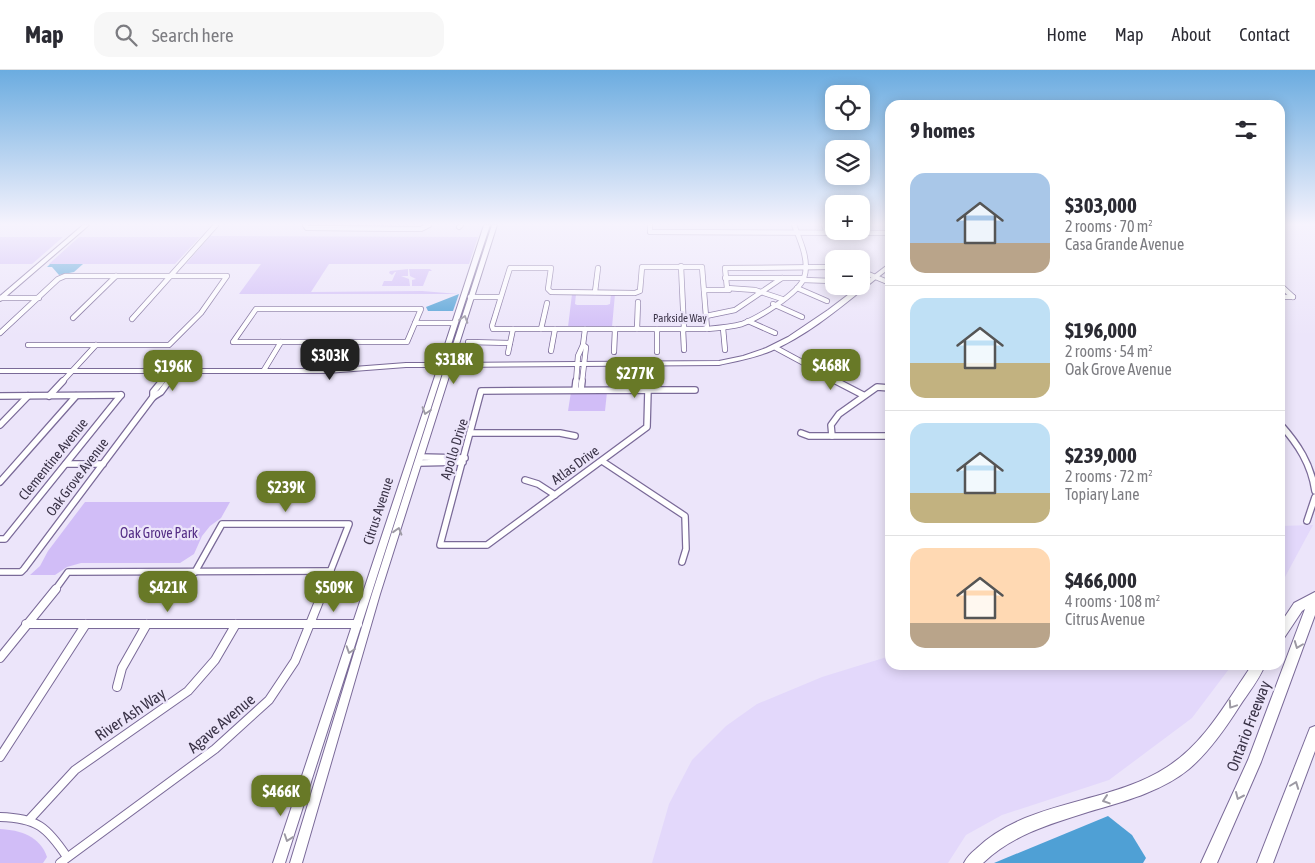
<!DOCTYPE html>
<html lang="en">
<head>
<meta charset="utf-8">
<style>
  :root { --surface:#fff; --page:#f7f7f7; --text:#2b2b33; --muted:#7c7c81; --line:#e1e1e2; --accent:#687927 }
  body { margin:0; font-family:"Asap Condensed",sans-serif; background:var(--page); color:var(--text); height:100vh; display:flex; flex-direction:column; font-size:19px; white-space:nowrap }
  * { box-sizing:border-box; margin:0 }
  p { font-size:16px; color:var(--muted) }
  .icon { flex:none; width:28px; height:28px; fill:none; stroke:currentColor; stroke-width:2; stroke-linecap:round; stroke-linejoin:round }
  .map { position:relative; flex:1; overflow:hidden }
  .side { position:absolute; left:885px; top:30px; width:400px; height:570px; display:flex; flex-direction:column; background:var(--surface); border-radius:15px; box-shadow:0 2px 12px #0003 }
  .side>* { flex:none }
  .fabs { position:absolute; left:825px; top:15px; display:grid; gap:10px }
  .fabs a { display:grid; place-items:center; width:45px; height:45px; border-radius:10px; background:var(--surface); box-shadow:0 2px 12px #0003; font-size:25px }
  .price { position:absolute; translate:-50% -42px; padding:0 11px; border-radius:10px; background:var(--accent); color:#fff; font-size:16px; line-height:32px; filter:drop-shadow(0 1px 2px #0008) }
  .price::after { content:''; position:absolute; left:50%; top:30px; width:15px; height:11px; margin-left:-8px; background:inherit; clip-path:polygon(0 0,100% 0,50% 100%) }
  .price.selected { background:#222; color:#fff }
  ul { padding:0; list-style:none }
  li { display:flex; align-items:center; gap:15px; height:125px; padding:0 25px }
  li+li { border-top:1px solid var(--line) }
  li span { display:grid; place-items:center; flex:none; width:140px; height:100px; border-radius:15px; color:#555 }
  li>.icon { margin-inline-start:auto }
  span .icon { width:60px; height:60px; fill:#fffc; stroke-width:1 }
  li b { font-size:21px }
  h2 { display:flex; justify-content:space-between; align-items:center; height:60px; padding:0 25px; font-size:21px }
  header { display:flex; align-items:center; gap:30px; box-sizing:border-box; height:70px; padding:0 25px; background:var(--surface); border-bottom:1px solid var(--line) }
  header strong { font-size:24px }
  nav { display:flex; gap:28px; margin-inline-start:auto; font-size:18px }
  .search { width:350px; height:45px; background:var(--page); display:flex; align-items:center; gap:12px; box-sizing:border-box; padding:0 18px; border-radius:15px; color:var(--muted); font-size:19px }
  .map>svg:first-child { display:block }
  .built { fill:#e3d8fb }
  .green { fill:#d1bdf7 }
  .water { fill:#4fa0d5 }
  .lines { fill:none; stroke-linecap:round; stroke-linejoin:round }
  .street-far2-casing { stroke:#7a6a98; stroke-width:6 }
  .street-far1-casing { stroke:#7a6a98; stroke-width:8 }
  .street-casing { stroke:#7a6a98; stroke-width:10 }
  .secondary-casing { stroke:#7a6a98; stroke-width:2 }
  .highway-casing { stroke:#7a6a98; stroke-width:2 }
  .street-far2 { stroke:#fff; stroke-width:4.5 }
  .street-far1 { stroke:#fff; stroke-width:5.5 }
  .street { stroke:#fff; stroke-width:8 }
  .secondary { fill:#fff; fill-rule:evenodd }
  .highway { fill:#fff; fill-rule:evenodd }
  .oneway { stroke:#9d9aa4 }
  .labels { text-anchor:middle; stroke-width:4.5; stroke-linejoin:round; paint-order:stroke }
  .far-street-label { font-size:11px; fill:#3b3448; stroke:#ece5fa }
  .street-label { font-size:14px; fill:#3b3448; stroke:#ece5fa }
  .park-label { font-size:14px; fill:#542e86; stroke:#ece5fa }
  .near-street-label { font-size:16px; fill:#3b3448; stroke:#ece5fa }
</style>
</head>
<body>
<header>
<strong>Map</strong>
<div class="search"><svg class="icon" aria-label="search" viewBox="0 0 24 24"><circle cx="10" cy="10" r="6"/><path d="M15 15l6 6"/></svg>Search here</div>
<nav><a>Home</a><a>Map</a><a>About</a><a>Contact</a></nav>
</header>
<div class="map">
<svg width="1315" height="793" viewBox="0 0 1315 793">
  <rect width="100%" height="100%" fill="#ece5fa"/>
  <g class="built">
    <path d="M1313 455 1285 507 1280 516V456Z"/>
    <path d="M890 586V595H1232L1192 648 1109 710 1002 745 966 765 948 793H652L669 734 692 690 726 656 757 634 822 607Z"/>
  </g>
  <g class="green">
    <path d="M210 166 478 167 469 194H329L311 222 422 221 459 224H239L261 194H186Z"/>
    <path d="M0 167H63L32 194H0Z"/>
    <path d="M79 167H200L175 194H49Z"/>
    <path d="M408 199V206H401L409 209 410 216H382L384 211H392L396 202H392H395L392 205 389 203 390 201Z"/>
    <path d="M409 199H430L432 201H429L423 216H412V210L416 209 410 206Z"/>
    <path d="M572 224H576L575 234 577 235H607L610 234 611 224H615L612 257H568Z"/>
    <path d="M571 322H607L605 341H568Z"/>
    <path d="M85 432H230L221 448 210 456 202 466 194 484 180 493H81L67 497 55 505H30L40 496 48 481Z"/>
    <path d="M0 759C20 760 40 766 47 787L43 793H0Z"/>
  </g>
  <g class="water">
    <path d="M50 194H83L74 202 59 205 52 197H47Z"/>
    <path d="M459 224 453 241H428L426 237Z"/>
    <path d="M1108 746 1132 765 1146 788 1143 793H994Z"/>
  </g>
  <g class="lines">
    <g class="street-far2-casing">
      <g id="street-far2">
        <path d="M305 155 307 158 421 159 429 155"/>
        <path d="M650 155V162L890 163"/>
        <path d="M824 155 827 163"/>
        <path d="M459 157 461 155"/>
        <path d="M681 196 684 259"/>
        <path d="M642 197H702L707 259H493L492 256 510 198H551L548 219 551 222 635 223 640 221Z"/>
        <path d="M861 201 890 213"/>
        <path d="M725 208H804"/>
        <path d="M803 210 834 211"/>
        <path d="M1280 215 1293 227"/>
        <path d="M797 218 827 231"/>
        <path d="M704 220H729"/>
        <path d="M595 222 598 198"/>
        <path d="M470 227H500"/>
        <path d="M1280 227H1293"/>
        <path d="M0 228H39"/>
        <path d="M782 229 755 220 727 218 725 198 834 197"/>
        <path d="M773 234 802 247"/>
        <path d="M256 239H421L407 272H233Z"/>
        <path d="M706 246 735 240 782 208"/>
        <path d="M73 248 116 206"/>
        <path d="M132 249 216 155"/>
        <path d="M748 251 775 263"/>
        <path d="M415 253H455"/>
        <path d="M723 258 725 280"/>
        <path d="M541 259 547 233"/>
        <path d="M637 259 638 232"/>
        <path d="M657 259V282"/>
        <path d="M683 259 684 280"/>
        <path d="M707 259C719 258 731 257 742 254 758 248 798 224 804 208 810 191 800 170 794 155"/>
        <path d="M0 263 58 209 65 206H227L201 243 169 275H28"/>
        <path d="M468 272 510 273"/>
        <path d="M776 278 839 312"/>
        <path d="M551 281 555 259"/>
        <path d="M614 282 615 259"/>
        <path d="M508 283 513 259"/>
        <path d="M264 300 281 272"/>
        <path d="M62 312 96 275"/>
        <path d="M161 312 170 301"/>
        <path d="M168 312 177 301"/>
        <path d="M576 312 578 286 583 275 585 259"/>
        <path d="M582 312 586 277 583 275"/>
      </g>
    </g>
    <g class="street-far1-casing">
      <g id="street-far1">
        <path d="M836 311 863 325"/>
        <path d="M575 320 576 311"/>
        <path d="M581 320 582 311"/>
        <path d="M648 320 647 357 487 475H440L481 321Z"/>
        <path d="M648 320H695"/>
        <path d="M0 326 121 325"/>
        <path d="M49 326 63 311"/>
        <path d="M153 327V322L162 311"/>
        <path d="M1280 354C1298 374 1311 394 1315 421"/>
        <path d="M0 355 28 326"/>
        <path d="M472 363H560L575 366"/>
        <path d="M801 363 809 366H890"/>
        <path d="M832 366 831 355 839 344 877 317 890 318"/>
        <path d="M421 387 465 388"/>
        <path d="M602 391 685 446 686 479 682 492"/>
        <path d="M419 393 463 392"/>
        <path d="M66 394H103"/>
        <path d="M525 410 538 414 555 425"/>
        <path d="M0 412 76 326"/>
        <path d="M1307 451 1315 427"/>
        <path d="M0 469H5L121 325"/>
        <path d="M0 502H21L24 499 153 327 161 322 169 311"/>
        <path d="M195 502 222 454H349L323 520"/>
        <path d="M55 520 68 502 331 501"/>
      </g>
    </g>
    <g class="street-casing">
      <g id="street">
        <path d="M26 554H358"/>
        <path d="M0 588 56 519"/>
        <path d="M117 617 122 598 147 554"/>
        <path d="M0 687 86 554"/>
        <path d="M0 747C37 748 47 757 67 787"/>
        <path d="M29 750 75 700 188 621 215 590 236 554"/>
        <path d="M60 793 215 679 269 630 295 591 324 519"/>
      </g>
    </g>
    <g class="secondary-casing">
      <g id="secondary">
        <path d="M83 155H89L2 230 0 231V226Z"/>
        <path d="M484 155H490L445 293H447L492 155H497L453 293 719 291 743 286 766 278 788 267 828 240 890 193V198C852 227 815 262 771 281 754 288 737 291 719 295L452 297 380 524 302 793H290L372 524 445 297H444L285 793H273L438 297H406L327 303H0V299H327L406 293H439Z"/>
      </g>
    </g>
    <g class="highway-casing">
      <g id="highway">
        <path d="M1315 522V545L1261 692 1217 793H1201L1248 690 1305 539 1302 541 1284 568 1280 569V554L1294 533Z"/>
        <path d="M1252 595H1265C1259 610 1248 623 1239 637 1225 659 1209 682 1189 699 1161 722 1122 732 1088 742 1050 754 1012 765 983 793H964C967 787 971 783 976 779 1028 729 1109 735 1167 697 1205 673 1227 631 1252 595Z"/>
        <path d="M1315 656V681L1273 793H1257L1308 663 1310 658Z"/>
      </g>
    </g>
    <use href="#street-far2" class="street-far2"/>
    <use href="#street-far1" class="street-far1"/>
    <use href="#street" class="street"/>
    <use href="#secondary" class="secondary"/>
    <use href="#highway" class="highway"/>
  </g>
  <defs><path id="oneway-chevron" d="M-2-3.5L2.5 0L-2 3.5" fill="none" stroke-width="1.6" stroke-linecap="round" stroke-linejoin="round" transform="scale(1.25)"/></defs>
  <g class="oneway">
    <use href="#oneway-chevron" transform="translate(464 249) rotate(-72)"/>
    <use href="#oneway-chevron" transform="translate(426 341) rotate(108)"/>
    <use href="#oneway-chevron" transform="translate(398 461) rotate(-73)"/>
    <use href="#oneway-chevron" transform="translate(1298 575) rotate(111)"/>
    <use href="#oneway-chevron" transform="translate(350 580) rotate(108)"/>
    <use href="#oneway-chevron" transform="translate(1232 635) rotate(124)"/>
    <use href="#oneway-chevron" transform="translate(1295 715) rotate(-69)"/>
    <use href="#oneway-chevron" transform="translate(1239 726) rotate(114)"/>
    <use href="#oneway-chevron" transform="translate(1106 730) rotate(162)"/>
    <use href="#oneway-chevron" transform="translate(288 768) rotate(109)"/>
  </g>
  <linearGradient id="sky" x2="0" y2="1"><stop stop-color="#6bace0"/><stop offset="0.58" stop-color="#f6f3fd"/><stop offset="1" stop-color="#f6f3fd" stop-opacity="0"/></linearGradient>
  <rect width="1315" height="266" fill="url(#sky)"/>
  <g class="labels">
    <g class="far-street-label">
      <text x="680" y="252">Parkside Way</text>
    </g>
    <g class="street-label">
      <text transform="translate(454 379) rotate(-73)" y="5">Apollo Drive</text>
      <text transform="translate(53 389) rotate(-51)" y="5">Clementine Avenue</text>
      <text transform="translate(575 395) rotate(-36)" y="5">Atlas Drive</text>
      <text transform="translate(77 407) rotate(-53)" y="5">Oak Grove Avenue</text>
      <text transform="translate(378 441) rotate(-72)" y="5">Citrus Avenue</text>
    </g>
    <g class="park-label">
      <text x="159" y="468">Oak Grove Park</text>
    </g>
    <g class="near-street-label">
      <text transform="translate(130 644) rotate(-34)" y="6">River Ash Way</text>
      <text transform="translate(221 653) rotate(-40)" y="6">Agave Avenue</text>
      <text transform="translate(1248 656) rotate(-69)" y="6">Ontario Freeway</text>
    </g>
  </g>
</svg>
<div class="fabs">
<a><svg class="icon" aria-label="locate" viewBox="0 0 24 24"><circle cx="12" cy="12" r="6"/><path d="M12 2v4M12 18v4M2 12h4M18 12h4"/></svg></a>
<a><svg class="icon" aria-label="layers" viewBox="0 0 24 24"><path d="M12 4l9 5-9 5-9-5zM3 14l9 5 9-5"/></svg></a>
<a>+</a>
<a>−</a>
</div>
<b class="price selected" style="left:330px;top:311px">$303K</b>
<b class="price" style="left:454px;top:315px">$318K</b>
<b class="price" style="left:831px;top:321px">$468K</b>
<b class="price" style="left:173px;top:322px">$196K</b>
<b class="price" style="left:635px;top:329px">$277K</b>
<b class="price" style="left:286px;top:443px">$239K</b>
<b class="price" style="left:168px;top:543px">$421K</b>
<b class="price" style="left:334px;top:543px">$509K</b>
<b class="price" style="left:281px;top:747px">$466K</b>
<section class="side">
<h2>9 homes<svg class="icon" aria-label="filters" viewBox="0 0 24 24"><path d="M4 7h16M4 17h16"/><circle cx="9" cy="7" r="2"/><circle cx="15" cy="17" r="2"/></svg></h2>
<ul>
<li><span style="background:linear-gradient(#a9c7e8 70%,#b9a48a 0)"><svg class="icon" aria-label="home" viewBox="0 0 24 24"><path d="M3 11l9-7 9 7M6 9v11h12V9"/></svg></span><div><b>$303,000</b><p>2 rooms · 70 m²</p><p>Casa Grande Avenue</p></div></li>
<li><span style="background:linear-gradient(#bfe0f5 65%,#c2b280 0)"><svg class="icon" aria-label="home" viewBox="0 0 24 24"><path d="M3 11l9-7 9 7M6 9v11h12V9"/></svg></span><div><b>$196,000</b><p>2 rooms · 54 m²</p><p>Oak Grove Avenue</p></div></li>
<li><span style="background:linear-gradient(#bfe0f5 70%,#c2b280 0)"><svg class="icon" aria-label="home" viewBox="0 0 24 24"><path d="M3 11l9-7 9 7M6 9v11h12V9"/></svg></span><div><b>$239,000</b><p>2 rooms · 72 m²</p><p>Topiary Lane</p></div></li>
<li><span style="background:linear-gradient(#ffd9b3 75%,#b9a48a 0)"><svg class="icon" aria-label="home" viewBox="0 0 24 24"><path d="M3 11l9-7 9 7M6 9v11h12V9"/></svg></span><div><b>$466,000</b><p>4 rooms · 108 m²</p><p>Citrus Avenue</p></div></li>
</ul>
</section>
</div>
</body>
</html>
